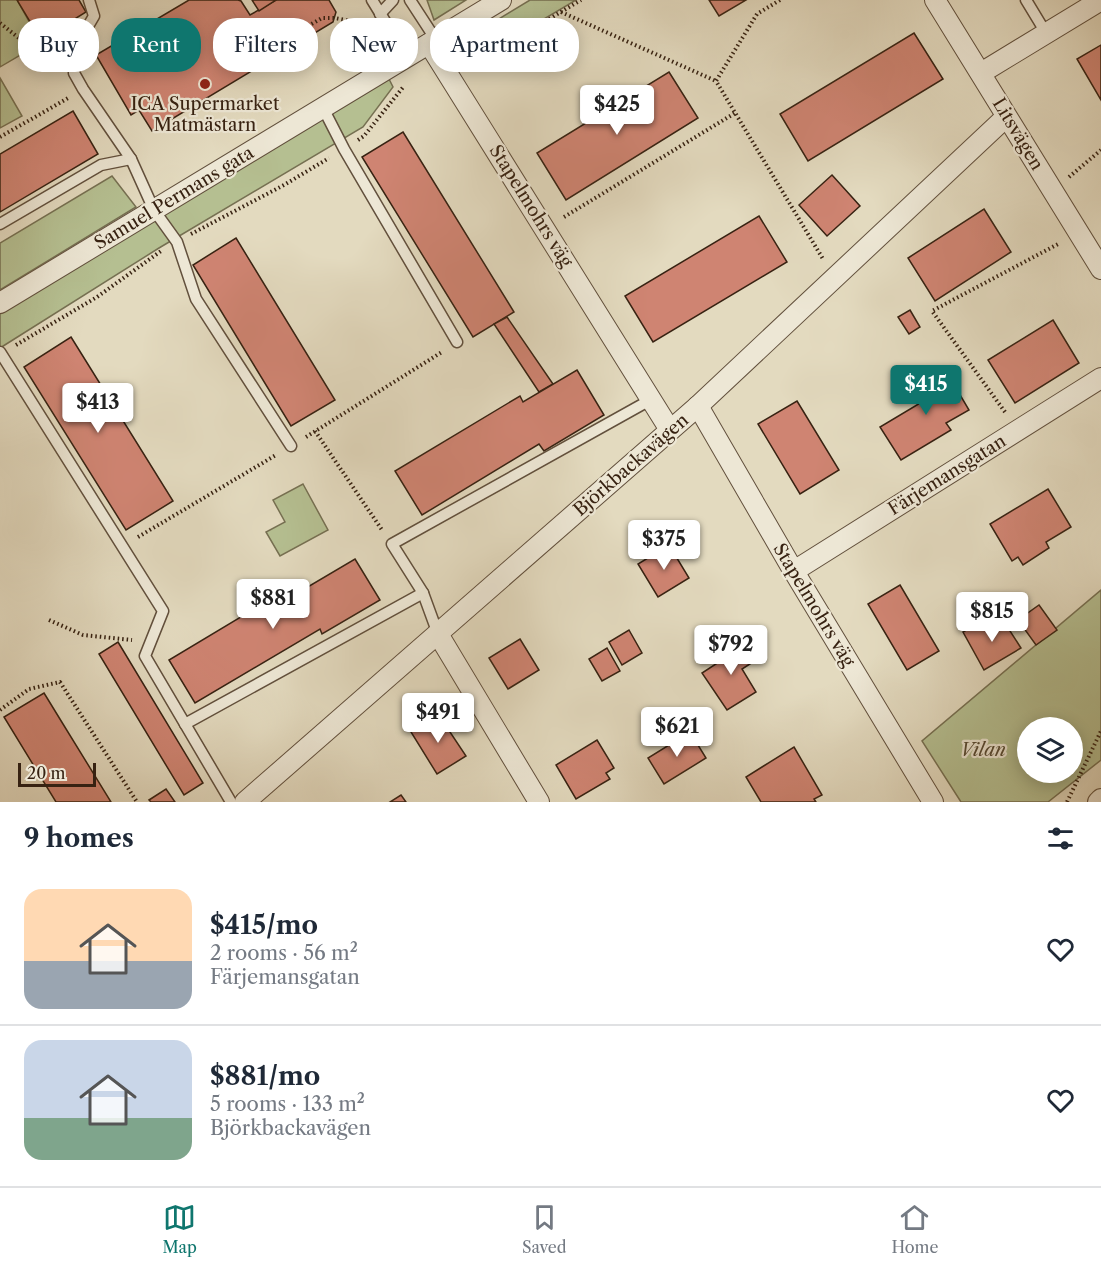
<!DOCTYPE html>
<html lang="en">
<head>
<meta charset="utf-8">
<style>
  :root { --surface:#fff; --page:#f6f6f7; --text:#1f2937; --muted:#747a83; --line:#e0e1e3; --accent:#0f766e }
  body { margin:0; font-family:"Libre Caslon Text",serif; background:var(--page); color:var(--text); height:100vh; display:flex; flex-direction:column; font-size:22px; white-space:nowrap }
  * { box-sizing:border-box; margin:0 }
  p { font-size:20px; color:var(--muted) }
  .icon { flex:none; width:33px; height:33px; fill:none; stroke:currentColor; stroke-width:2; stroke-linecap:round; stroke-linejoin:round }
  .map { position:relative; height:802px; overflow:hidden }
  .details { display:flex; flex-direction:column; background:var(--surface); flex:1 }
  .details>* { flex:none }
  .hud { position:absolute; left:18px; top:18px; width:600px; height:54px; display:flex; gap:12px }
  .fabs { position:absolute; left:1017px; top:717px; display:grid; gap:12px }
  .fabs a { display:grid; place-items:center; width:66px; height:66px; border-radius:50%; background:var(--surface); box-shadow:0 3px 15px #0003; font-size:30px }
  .scale { position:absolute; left:18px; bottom:15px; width:78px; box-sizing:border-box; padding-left:6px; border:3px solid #372212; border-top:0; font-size:16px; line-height:21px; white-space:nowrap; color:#372212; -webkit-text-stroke:4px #ede7d5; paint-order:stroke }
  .price { position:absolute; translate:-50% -51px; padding:0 14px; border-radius:6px; background:#fff; color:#222; font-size:20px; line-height:39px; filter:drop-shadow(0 2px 3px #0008) }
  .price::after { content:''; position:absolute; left:50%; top:36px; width:18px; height:14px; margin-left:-9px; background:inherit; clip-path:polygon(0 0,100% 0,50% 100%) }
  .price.selected { background:var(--accent); color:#fff }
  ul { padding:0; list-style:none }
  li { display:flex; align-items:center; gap:18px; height:150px; padding:0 24px }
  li+li { border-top:2px solid var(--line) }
  li span { display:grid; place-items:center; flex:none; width:168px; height:120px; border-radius:18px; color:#555 }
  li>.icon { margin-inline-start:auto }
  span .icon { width:72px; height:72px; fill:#fffc; stroke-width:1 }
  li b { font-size:26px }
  h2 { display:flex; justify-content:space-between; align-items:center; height:72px; padding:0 24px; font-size:26px }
  .tag { padding:0 21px; border-radius:24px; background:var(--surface); box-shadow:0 3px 15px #0003; font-size:21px; line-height:54px }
  .tag.selected { background:var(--accent); color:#fff }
  .tab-bar { display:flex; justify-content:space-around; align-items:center; height:84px; border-top:2px solid var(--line); background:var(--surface); font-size:16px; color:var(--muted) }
  .tab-bar a { display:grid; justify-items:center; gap:3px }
  .tab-bar .selected { color:var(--accent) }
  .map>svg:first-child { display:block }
  .green { fill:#b5bf91; stroke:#767052; stroke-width:1.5; fill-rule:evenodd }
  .building { fill:#cf8472; stroke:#372212; stroke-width:1.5 }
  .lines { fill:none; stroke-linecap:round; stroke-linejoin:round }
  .lane-casing { stroke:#62503d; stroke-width:13 }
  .street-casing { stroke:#62503d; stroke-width:22 }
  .path { stroke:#372212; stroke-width:4; stroke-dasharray:1.5 3; stroke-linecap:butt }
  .lane { stroke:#ede7d5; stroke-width:10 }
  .street { stroke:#ede7d5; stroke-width:20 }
  .poi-dot { fill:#8f2418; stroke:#ede7d5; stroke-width:2 }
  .labels { text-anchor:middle; stroke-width:4.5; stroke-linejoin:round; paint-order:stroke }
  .poi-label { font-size:18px; fill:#372212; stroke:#ede7d5 }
  .street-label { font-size:18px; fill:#372212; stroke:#ede7d5 }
  .park-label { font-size:18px; font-style:italic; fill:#564932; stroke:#ede7d5 }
</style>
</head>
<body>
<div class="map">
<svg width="1101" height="802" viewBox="0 0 1101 802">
  <rect width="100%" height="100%" fill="#e3dabf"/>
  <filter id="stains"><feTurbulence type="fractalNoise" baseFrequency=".00333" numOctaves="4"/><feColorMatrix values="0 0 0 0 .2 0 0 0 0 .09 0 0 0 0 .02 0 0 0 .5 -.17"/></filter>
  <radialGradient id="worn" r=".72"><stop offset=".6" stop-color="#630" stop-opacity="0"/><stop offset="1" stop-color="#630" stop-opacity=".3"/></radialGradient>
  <g class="green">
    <path d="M0 0H17L41 43 0 67Z"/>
    <path d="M427 0H466L434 20Z"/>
    <path d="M530 0H576L512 38 475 53 466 39Z"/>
    <path d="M0 78 22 116 0 128Z"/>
    <path d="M389 79 393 87 363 127 159 248 0 348V314Z"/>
    <path d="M112 176 136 207 0 290V243Z"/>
    <path d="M303 484 328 530 280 556 266 532 285 522 273 500Z"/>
    <path d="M1101 590V760L1048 802H961L922 741ZM1028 728H1072V772H1028Z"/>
  </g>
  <g class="building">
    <path d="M17 0H79L86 12 41 40Z"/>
    <path d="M189 0H238L241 1 250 15 276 0H329L336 12 333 22 152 131 139 110 131 115 96 55Z"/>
    <path d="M252 0H276L259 11Z"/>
    <path d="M709 0H746L719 16Z"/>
    <path d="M914 33 943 79 808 161 780 114Z"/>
    <path d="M1101 45V100L1077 59Z"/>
    <path d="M669 72 698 118 566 200 537 153Z"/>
    <path d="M73 111 98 154 0 212V154Z"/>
    <path d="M403 132 514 312 473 337 362 157Z"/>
    <path d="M832 175 860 206 827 236 799 205Z"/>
    <path d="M984 209 1011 252 935 301 908 258Z"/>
    <path d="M759 216 787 262 653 342 625 296Z"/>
    <path d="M236 238 335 400 291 426 193 265Z"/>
    <path d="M910 310 920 327 909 334 898 317Z"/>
    <path d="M507 317 553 384 539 392 494 324Z"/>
    <path d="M1053 320 1079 363 1015 403 988 360Z"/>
    <path d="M71 337 173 501 126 530 24 367Z"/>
    <path d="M943 366 969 410 946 423 951 430 901 460 880 427 932 396 921 379Z"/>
    <path d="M577 370 604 415 544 451 539 444 422 515 395 471 520 396 523 402Z"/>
    <path d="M797 401 839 470 800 494 758 424Z"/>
    <path d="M1048 489 1071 527 1046 542 1049 548 1023 565 1018 557 1012 561 990 524Z"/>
    <path d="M669 545 689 578 658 597 638 564Z"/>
    <path d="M355 559 380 600 322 634 320 629 195 703 169 660 296 584 301 591Z"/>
    <path d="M900 585 939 651 907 670 868 604Z"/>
    <path d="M1039 605 1057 630 1036 645 1018 620Z"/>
    <path d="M1001 617 1021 648 984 670 963 632 976 624 984 628Z"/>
    <path d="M629 630 642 653 622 665 609 642Z"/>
    <path d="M520 639 539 670 508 689 489 658Z"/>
    <path d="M738 640 753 662 742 669 756 692 727 710 702 673 719 662 715 655Z"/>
    <path d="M118 642 203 783 184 795 99 654Z"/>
    <path d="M607 648 620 671 602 681 589 659Z"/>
    <path d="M44 693 63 724 111 802H56L4 717Z"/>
    <path d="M438 714 466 756 437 774 411 732Z"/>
    <path d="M690 732 706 758 664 784 648 758Z"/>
    <path d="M597 740 614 768 606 773 610 779 576 799 556 765Z"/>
    <path d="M794 747 822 795 814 799 816 802H761L746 777Z"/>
    <path d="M166 789 175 802H151L149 800Z"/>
    <path d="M401 795 406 802H390Z"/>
  </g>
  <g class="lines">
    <g class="lane-casing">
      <g id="lane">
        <path d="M89 0 94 16 77 45 74 73 83 89 131 159 154 210 177 242 196 299 291 446"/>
        <path d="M372 0 407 57"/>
        <path d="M410 0 436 40"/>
        <path d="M1026 0 1046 33"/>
        <path d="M380 14 393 0"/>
        <path d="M323 108 344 149 457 342"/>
        <path d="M0 224 101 165 131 159"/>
        <path d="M0 352 163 611 145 656 231 802"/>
        <path d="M438 634 423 593 392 544 652 399"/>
        <path d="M185 724 423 593"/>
      </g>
    </g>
    <g class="street-casing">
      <g id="street">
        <path d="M935 0 1101 269"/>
        <path d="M429 44 670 430"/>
        <path d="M981 73 1101 0"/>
        <path d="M0 303 501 0"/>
        <path d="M698 406 790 565 933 802"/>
        <path d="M794 571 1101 378"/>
        <path d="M438 634 539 802"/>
        <path d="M245 802 698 406 1006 117"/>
        <path d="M1098 802 1101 799"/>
      </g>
    </g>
    <g class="path">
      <path d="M780 0 757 14 716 81 823 259"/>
      <path d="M561 12 716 81"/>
      <path d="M0 23 34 50 58 64"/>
      <path d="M296 33 322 18H335L365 24"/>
      <path d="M464 59 512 41 581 0"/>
      <path d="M0 137 70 97"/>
      <path d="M358 140 364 136 404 86"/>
      <path d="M1069 177 1101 150"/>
      <path d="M564 217 735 113"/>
      <path d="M191 234 284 185 329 158"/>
      <path d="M16 345 97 297 161 251"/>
      <path d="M1005 412 932 311 1060 243"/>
      <path d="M315 431 382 530"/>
      <path d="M306 437 442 352"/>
      <path d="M138 537 276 455"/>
      <path d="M49 620 83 635 132 640"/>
      <path d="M0 710 29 689 60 682 137 802"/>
      <path d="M1067 802 1101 731"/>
    </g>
    <use href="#lane" class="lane"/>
    <use href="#street" class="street"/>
  </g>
  <circle class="poi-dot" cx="205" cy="84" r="6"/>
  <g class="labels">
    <g class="poi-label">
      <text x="205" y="110">ICA Supermarket<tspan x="205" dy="21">Matmästarn</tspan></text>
    </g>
    <g class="street-label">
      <text transform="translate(1018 134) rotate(59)" y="6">Litsvägen</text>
      <text transform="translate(174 198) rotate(-31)" y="6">Samuel Permans gata</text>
      <text transform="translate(531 206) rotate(58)" y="6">Stapelmohrs väg</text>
      <text transform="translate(631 465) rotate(-41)" y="6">Björkbackavägen</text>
      <text transform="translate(947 475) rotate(-32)" y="6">Färjemansgatan</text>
      <text transform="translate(814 605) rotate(59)" y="6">Stapelmohrs väg</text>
    </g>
    <g class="park-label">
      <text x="983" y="756">Vilan</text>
    </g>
  </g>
  <rect width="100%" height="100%" filter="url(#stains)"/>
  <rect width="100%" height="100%" fill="url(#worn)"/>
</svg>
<div class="fabs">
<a><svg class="icon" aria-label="layers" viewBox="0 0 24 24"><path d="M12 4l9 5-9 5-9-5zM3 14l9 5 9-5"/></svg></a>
</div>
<div class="scale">20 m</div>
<b class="price" style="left:617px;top:136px">$425</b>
<b class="price selected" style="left:926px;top:416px">$415</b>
<b class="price" style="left:98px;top:434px">$413</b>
<b class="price" style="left:664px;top:571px">$375</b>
<b class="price" style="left:273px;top:630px">$881</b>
<b class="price" style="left:992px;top:643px">$815</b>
<b class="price" style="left:731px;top:676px">$792</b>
<b class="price" style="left:438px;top:744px">$491</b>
<b class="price" style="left:677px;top:758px">$621</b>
<div class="hud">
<a class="tag">Buy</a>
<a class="tag selected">Rent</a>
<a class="tag">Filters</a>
<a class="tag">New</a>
<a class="tag">Apartment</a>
</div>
</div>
<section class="details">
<h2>9 homes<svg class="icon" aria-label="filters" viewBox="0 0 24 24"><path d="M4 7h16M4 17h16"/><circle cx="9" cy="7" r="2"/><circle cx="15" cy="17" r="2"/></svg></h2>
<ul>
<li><span style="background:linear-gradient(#ffd9b3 60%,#9aa5b1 0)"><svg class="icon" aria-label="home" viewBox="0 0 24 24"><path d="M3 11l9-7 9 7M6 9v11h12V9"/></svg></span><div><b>$415/mo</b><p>2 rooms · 56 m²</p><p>Färjemansgatan</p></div><svg class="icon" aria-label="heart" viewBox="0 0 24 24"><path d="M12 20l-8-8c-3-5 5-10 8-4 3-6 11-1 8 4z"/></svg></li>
<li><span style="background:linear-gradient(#c9d6e8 65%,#7fa58c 0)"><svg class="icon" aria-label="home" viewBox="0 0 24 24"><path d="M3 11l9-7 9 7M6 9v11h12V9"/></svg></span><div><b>$881/mo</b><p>5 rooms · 133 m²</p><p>Björkbackavägen</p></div><svg class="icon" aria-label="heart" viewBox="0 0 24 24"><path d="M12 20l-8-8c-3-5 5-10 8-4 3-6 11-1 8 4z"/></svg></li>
</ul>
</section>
<nav class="tab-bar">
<a class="selected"><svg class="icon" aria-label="map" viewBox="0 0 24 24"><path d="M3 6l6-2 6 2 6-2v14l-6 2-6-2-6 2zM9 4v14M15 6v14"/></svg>Map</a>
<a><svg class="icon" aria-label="saved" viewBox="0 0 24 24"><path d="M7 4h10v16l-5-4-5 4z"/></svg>Saved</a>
<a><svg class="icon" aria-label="home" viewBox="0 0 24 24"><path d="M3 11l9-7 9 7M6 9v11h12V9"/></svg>Home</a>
</nav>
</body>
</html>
